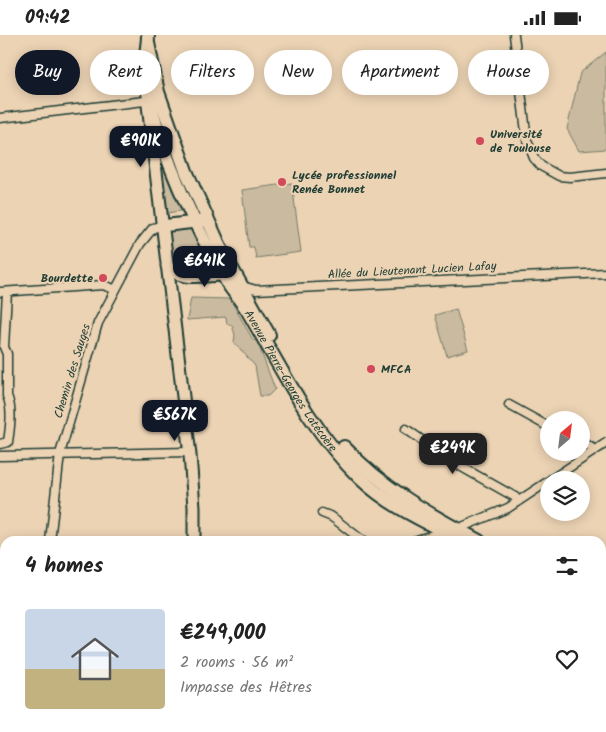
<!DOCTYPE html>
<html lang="en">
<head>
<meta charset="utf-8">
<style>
  :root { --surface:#fff; --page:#f2f2f2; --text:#222; --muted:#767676; --line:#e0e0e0; --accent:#111827 }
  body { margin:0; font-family:Kalam,sans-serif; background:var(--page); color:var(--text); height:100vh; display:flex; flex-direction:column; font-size:19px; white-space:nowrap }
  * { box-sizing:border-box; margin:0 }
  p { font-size:16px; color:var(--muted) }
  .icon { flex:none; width:28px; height:28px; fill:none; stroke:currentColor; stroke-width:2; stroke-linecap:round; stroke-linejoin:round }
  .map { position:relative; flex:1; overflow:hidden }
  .drawer { position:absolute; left:0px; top:501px; width:606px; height:196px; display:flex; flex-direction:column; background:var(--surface); border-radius:15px 15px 0 0; box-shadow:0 2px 12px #0003 }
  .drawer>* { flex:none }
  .top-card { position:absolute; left:15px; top:15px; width:576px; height:45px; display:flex; gap:10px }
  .needle { width:32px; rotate:28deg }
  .buttons { position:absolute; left:540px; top:376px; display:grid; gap:10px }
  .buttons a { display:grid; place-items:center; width:50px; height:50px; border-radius:50%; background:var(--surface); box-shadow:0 2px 12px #0003; font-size:25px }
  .price { position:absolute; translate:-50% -42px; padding:0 11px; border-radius:10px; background:var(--accent); color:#fff; font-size:16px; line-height:32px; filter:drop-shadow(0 1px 2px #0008) }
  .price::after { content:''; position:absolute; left:50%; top:30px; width:15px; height:11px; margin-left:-8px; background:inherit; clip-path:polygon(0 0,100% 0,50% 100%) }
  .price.current { background:#222; color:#fff }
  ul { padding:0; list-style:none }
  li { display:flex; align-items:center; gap:15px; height:125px; padding:0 25px }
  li+li { border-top:1px solid var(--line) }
  li span { display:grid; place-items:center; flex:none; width:140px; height:100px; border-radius:5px; color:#555 }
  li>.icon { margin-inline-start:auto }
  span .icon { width:60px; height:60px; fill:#fffc; stroke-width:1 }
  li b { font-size:21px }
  h2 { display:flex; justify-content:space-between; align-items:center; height:60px; padding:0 25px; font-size:21px }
  .chip { padding:0 18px; border-radius:22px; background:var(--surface); box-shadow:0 2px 12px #0003; font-size:18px; line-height:45px }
  .chip.current { background:var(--accent); color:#fff }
  .status { display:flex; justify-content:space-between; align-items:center; height:35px; padding:0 25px; background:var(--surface); direction:ltr }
  .status svg { height:14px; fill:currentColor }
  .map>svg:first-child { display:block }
  .green { fill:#caba9f; stroke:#747c6a }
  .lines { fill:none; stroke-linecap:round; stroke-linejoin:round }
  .stream { stroke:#697463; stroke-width:2.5 }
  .minor-casing { stroke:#1f3d34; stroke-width:11 }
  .secondary-casing { stroke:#1f3d34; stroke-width:15 }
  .primary-casing { stroke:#1f3d34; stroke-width:16 }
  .minor { stroke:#ecd3b4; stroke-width:8 }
  .secondary { stroke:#ecd3b4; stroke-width:11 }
  .primary { stroke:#ecd3b4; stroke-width:12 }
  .poi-dot { fill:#d1495b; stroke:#ecd3b4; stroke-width:2 }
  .labels { text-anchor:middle; stroke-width:4; stroke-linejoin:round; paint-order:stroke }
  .poi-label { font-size:12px; font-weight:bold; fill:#1f3d34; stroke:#ecd3b4; text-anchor:start }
  .street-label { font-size:12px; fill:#1f3d34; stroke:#ecd3b4 }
</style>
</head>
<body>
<div class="status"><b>09:42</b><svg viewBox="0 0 49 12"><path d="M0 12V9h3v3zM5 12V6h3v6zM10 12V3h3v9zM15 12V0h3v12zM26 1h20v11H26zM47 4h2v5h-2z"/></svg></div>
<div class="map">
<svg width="606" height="697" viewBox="0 0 606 697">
  <rect width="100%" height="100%" fill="#ecd3b4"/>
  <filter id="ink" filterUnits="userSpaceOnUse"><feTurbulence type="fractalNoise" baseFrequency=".02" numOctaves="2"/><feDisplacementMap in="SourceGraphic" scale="10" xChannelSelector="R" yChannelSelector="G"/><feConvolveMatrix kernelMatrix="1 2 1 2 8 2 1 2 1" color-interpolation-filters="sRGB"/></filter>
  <g filter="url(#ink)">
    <g class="green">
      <path d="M606 17V114L579 116 567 94 580 38Z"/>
      <path d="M153 87 186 175 161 179Z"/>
      <path d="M292 148 301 217 256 223 254 212H249L242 155Z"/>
      <path d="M190 191 213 235 177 236 173 233 168 194Z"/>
      <path d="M191 263 230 264 253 305 257 306 275 354 268 361H260L255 331 234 307 235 300 232 290 227 289 226 282 187 285Z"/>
      <path d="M456 274 468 315 447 321 435 280Z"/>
    </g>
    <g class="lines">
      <path class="stream" d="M0 558 5 556"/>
      <g class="minor-casing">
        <g id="minor">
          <path d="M514 0 527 105 534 123 541 131 559 141 570 142 606 138"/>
          <path d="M0 83 153 65"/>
          <path d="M242 251 256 255 606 238"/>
          <path d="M0 257 103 250 114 254"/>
          <path d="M509 370 549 392"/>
          <path d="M406 394 451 426 515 462 518 466"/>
          <path d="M581 406 595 415"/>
          <path d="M0 409 8 407C10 393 13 374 7 361V319L4 312 7 257"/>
          <path d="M0 421 189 417"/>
          <path d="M322 478 332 482 363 506"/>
          <path d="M457 494 508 473 606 408"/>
          <path d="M50 506 60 419 98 288 140 209 153 193 161 191"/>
          <path d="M414 506 445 496"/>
          <path d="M0 595 5 591"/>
          <path d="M601 658 606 660"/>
          <path d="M327 692 328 697"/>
          <path d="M463 692V697"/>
        </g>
      </g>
      <g class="secondary-casing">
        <g id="secondary">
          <path d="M148 70 190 420 194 472V506"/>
          <path d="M161 191 204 186"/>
          <path d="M167 231C180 247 205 240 223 240L227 235"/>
          <path d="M190 697V692"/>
        </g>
      </g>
      <g class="primary-casing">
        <g id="primary">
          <path id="s1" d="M148 0C148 16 142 29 145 45 159 115 191 185 227 247 233 257 241 265 247 275 282 334 309 393 360 443 389 471 428 488 463 506"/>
          <path d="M148 8 158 57 186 136 222 216 269 300"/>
          <path d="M344 412C382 453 430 480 479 506"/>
          <path d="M601 572 606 575"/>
        </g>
      </g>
      <use href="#minor" class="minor"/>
      <use href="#secondary" class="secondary"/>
      <use href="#primary" class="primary"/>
    </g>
  </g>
  <g class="poi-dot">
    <circle cx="480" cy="106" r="5"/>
    <circle cx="282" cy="147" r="5"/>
    <circle cx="103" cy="243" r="5"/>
    <circle cx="371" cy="334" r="5"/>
  </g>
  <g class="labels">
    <g class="poi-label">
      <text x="490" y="103">Université<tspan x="490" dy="14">de Toulouse</tspan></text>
      <text x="292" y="144">Lycée professionnel<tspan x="292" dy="14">Renée Bonnet</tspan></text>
      <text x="93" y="247" text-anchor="end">Bourdette</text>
      <text x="381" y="338">MFCA</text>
    </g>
    <g class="street-label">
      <text transform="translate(412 235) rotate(-3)" y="4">Allée du Lieutenant Lucien Lafay</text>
      <text transform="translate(72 336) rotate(-73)" y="4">Chemin des Sauges</text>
      <text dy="4" stroke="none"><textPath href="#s1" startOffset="382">Avenue Pierre-Georges Latécoère</textPath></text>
    </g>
  </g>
</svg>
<div class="buttons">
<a><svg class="needle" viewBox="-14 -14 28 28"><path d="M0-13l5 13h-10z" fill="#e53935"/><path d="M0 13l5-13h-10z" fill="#767676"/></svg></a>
<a><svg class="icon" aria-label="layers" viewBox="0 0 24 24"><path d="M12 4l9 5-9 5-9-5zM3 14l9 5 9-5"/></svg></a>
</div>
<b class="price" style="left:141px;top:133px">€901K</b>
<b class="price" style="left:205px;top:253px">€641K</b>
<b class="price" style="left:175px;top:407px">€567K</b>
<b class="price current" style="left:453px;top:440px">€249K</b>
<div class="top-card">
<a class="chip current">Buy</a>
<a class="chip">Rent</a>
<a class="chip">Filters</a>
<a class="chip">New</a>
<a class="chip">Apartment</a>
<a class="chip">House</a>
</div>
<section class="drawer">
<h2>4 homes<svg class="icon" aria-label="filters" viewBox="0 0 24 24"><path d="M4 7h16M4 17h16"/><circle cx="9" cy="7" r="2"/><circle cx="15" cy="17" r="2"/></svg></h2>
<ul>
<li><span style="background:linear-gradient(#c9d6e8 60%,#c2b280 0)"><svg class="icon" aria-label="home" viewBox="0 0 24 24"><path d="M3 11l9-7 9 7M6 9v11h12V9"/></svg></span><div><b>€249,000</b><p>2 rooms · 56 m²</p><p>Impasse des Hêtres</p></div><svg class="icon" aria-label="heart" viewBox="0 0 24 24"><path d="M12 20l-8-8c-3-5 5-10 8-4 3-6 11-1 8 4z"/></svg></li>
</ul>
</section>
</div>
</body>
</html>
